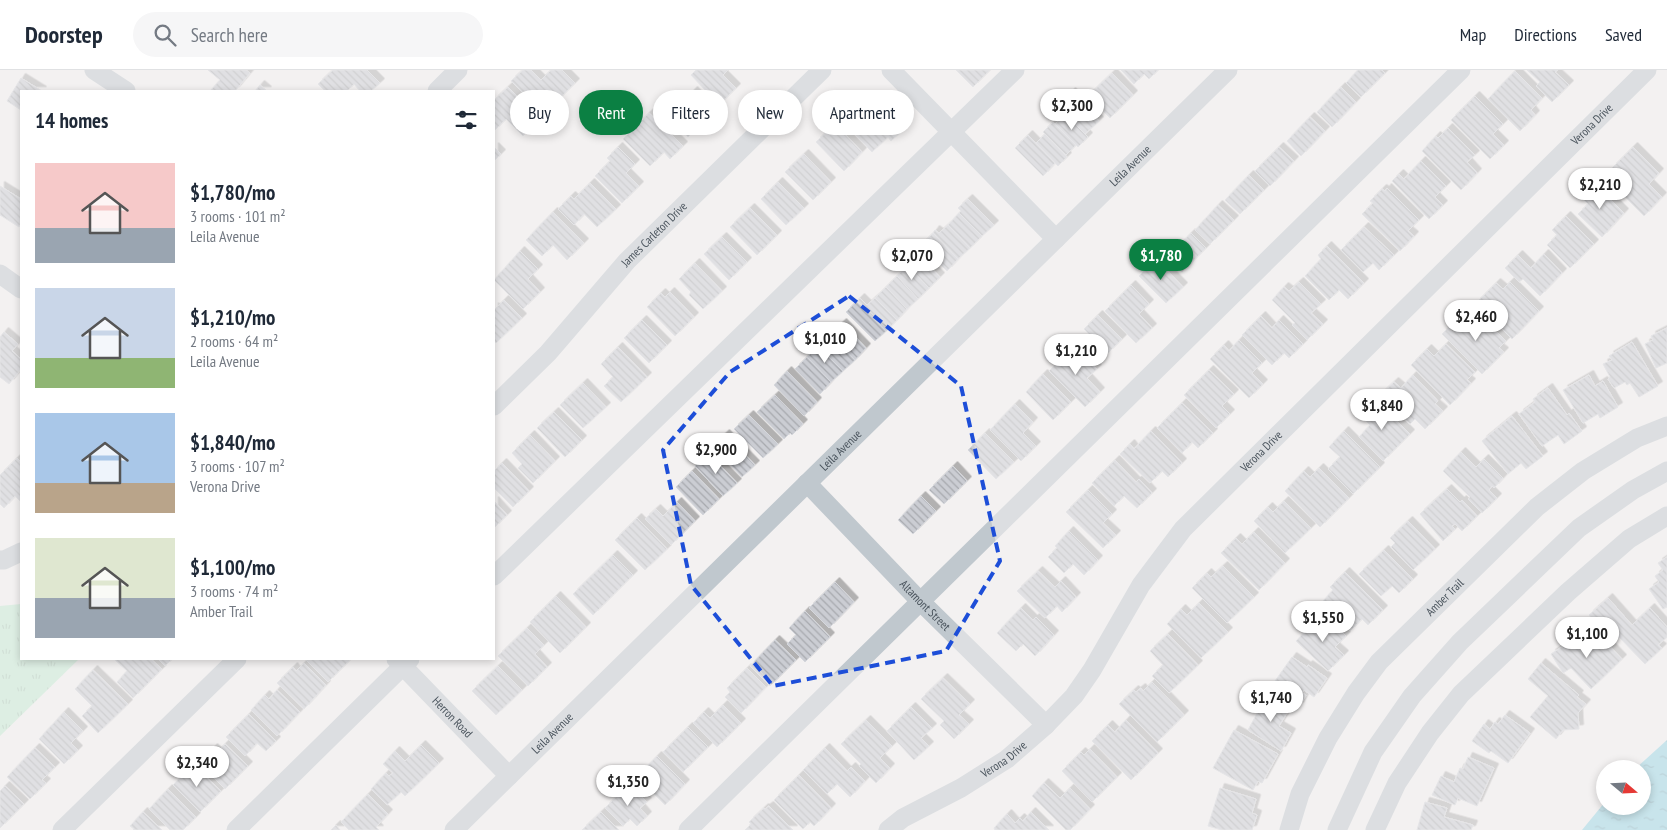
<!DOCTYPE html>
<html lang="en">
<head>
<meta charset="utf-8">
<style>
  :root { --surface:#fff; --page:#f6f6f7; --text:#1f2937; --muted:#747a83; --line:#e0e1e3; --accent:#0b8043 }
  body { margin:0; font-family:"PT Sans Narrow",sans-serif; background:var(--page); color:var(--text); height:100vh; display:flex; flex-direction:column; font-size:19px; white-space:nowrap }
  * { box-sizing:border-box; margin:0 }
  p { font-size:16px; color:var(--muted) }
  .icon { flex:none; width:28px; height:28px; fill:none; stroke:currentColor; stroke-width:2; stroke-linecap:round; stroke-linejoin:round }
  .map { position:relative; flex:1; overflow:hidden }
  .panel { position:absolute; left:20px; top:20px; width:475px; height:570px; display:flex; flex-direction:column; background:var(--surface); border-radius:0px; box-shadow:0 2px 8px #0003 }
  .panel>* { flex:none }
  .guide { position:absolute; left:510px; top:20px; width:475px; height:45px; display:flex; gap:10px }
  .needle { width:32px; rotate:109deg }
  .tools { position:absolute; left:1596px; top:690px; display:grid; gap:10px }
  .tools a { display:grid; place-items:center; width:55px; height:55px; border-radius:50%; background:var(--surface); box-shadow:0 2px 8px #0003; font-size:25px }
  .price { position:absolute; translate:-50% -42px; padding:0 11px; border-radius:18px; background:#fff; color:#222; font-size:16px; line-height:32px; filter:drop-shadow(0 1px 2px #0008) }
  .price::after { content:''; position:absolute; left:50%; top:30px; width:15px; height:11px; margin-left:-8px; background:inherit; clip-path:polygon(0 0,100% 0,50% 100%) }
  .price.active { background:var(--accent); color:#fff }
  ul { padding:0; list-style:none }
  li { display:flex; align-items:center; gap:15px; height:125px; padding:0 15px }
  li span { display:grid; place-items:center; flex:none; width:140px; height:100px; border-radius:0px; color:#555 }
  li>.icon { margin-inline-start:auto }
  span .icon { width:60px; height:60px; fill:#fffc; stroke-width:1 }
  li b { font-size:21px }
  h2 { display:flex; justify-content:space-between; align-items:center; height:60px; padding:0 15px; font-size:21px }
  .tag { padding:0 18px; border-radius:22px; background:var(--surface); box-shadow:0 2px 8px #0003; font-size:18px; line-height:45px }
  .tag.active { background:var(--accent); color:#fff }
  header { display:flex; align-items:center; gap:30px; box-sizing:border-box; height:70px; padding:0 25px; background:var(--surface); border-bottom:1px solid var(--line) }
  header strong { font-size:24px }
  nav { display:flex; gap:28px; margin-inline-start:auto; font-size:18px }
  .search { width:350px; height:45px; background:var(--page); display:flex; align-items:center; gap:12px; box-sizing:border-box; padding:0 18px; border-radius:28px; color:var(--muted); font-size:19px }
  .map>svg:first-child { display:block }
  .park { fill:url(#park-tufts) }
  .water { fill:url(#water-ripples) }
  .building { fill:url(#building-back-hatch); stroke:#d5d7dc; filter:url(#shadow) }
  .lines { fill:none; stroke-linecap:round; stroke-linejoin:round }
  .minor { stroke:#c0c8ce; stroke-width:19 }
  .marked { fill:none; stroke:#1d4ed8; stroke-width:4; stroke-dasharray:10 6; stroke-linejoin:round }
  .labels { text-anchor:middle; stroke-width:4.5; stroke-linejoin:round; paint-order:stroke }
  .street-label { font-size:12px; fill:#4a545d; stroke:#fff }
</style>
</head>
<body>
<header>
<strong>Doorstep</strong>
<div class="search"><svg class="icon" aria-label="search" viewBox="0 0 24 24"><circle cx="10" cy="10" r="6"/><path d="M15 15l6 6"/></svg>Search here</div>
<nav><a>Map</a><a>Directions</a><a>Saved</a></nav>
</header>
<div class="map">
<svg width="1667" height="760" viewBox="0 0 1667 760">
  <defs>
    <pattern id="park-tufts" width="24" height="20" patternUnits="userSpaceOnUse" patternTransform="scale(1.25)"><rect width="24" height="20" fill="#c4ecd3"/><path d="M3 7l-1-3M5 7V3M7 7l1-3M15 17l-1-3M17 17v-4M19 17l1-3" fill="none" stroke="#aaccb8"/></pattern>
    <pattern id="water-ripples" width="26" height="14" patternUnits="userSpaceOnUse" patternTransform="scale(1.25)"><rect width="26" height="14" fill="#95d5e5"/><path d="M2 4q2-2 4 0t4 0M15 11q2-2 4 0t4 0" fill="none" stroke="#7cafbd"/></pattern>
    <pattern id="building-back-hatch" width="6" height="6" patternUnits="userSpaceOnUse" patternTransform="scale(1.25)"><rect width="6" height="6" fill="#cbcdd3"/><path d="M-1 5l2 2M0 0l6 6M5-1l2 2" fill="none" stroke="#a7a9ae"/></pattern>
    <filter id="shadow"><feDropShadow dx="4.5" dy="-4.5" stdDeviation="0" flood-color="#0004"/></filter>
  </defs>
  <rect width="100%" height="100%" fill="#f3f1f1"/>
  <path class="park" d="M21 534V589H79L0 666V536Z"/>
  <path class="water" d="M1667 670V760H1582L1605 732V736H1642V699H1635Z"/>
  <g class="building">
    <path d="M208 0H246L250 3 235 21H210L220 10Z"/>
    <path d="M333 0H367L380 13 371 21H360L354 14 347 21H325L318 14Z"/>
    <path d="M523 0H531L541 10 551 0H562L575 13 544 44 511 11Z"/>
    <path d="M696 0H728L723 5 736 18 719 35 691 5Z"/>
    <path d="M956 0H990L973 17Z"/>
    <path d="M1121 0H1158L1149 9 1144 4 1134 14Z"/>
    <path d="M1358 0H1382L1385 3 1361 27 1346 13Z"/>
    <path d="M1527 0H1558L1555 2 1569 15 1552 32 1536 16 1540 12Z"/>
    <path d="M1515 1 1542 28 1531 40 1535 45 1520 61 1488 29Z"/>
    <path d="M1112 3 1133 25 1110 48 1088 26Z"/>
    <path d="M21 8 42 21H21V40L7 31Z"/>
    <path d="M260 15 267 21H255Z"/>
    <path d="M508 17 540 49 523 66 506 49 494 61V30Z"/>
    <path d="M1341 17 1356 32 1332 57 1317 42Z"/>
    <path d="M693 21 713 42 688 67 668 46Z"/>
    <path d="M1071 22 1099 51 1085 64 1057 36Z"/>
    <path d="M1475 26 1503 54 1493 64 1504 75 1490 89 1451 50Z"/>
    <path d="M866 38 878 51 886 43 903 60 891 71 888 67 872 82 847 56Z"/>
    <path d="M649 43 683 76 670 89 664 82 650 96 623 69Z"/>
    <path d="M1065 44 1088 67 1078 77 1055 54Z"/>
    <path d="M1310 47 1325 61 1301 86 1287 71Z"/>
    <path d="M1053 52 1076 75 1066 85 1043 62Z"/>
    <path d="M835 54 862 82 844 101 816 72Z"/>
    <path d="M1448 58 1475 85 1467 92 1477 103 1461 120 1422 81 1436 66 1438 68Z"/>
    <path d="M1045 64 1067 87 1058 96 1036 73Z"/>
    <path d="M1028 65 1055 93 1043 106 1015 78Z"/>
    <path d="M494 77 501 84 494 91Z"/>
    <path d="M618 77 635 94 626 103 639 116 622 133 595 106 610 91 607 88Z"/>
    <path d="M1279 77 1294 91 1270 116 1255 101Z"/>
    <path d="M1633 77 1659 103 1649 114 1662 127 1644 146 1609 111 1617 102 1612 98Z"/>
    <path d="M804 84 831 112 813 130 785 102Z"/>
    <path d="M1421 91 1446 116 1435 127 1443 135 1429 149 1392 111 1399 104 1404 109Z"/>
    <path d="M1249 105 1264 120 1240 144 1225 130Z"/>
    <path d="M778 112 804 138 786 155 761 129Z"/>
    <path d="M590 113 616 139 597 157 584 144 574 155 558 139 571 126 574 129Z"/>
    <path d="M1598 113 1613 129 1611 130 1624 143 1602 167 1578 144 1588 134 1582 128Z"/>
    <path d="M0 116 21 129V153L19 157 0 145Z"/>
    <path d="M1387 118 1419 150 1408 161 1414 166 1400 181 1362 144 1373 133 1370 131 1382 119 1385 121Z"/>
    <path d="M968 129 994 155 982 166 959 143 961 141 958 138Z"/>
    <path d="M1218 135 1234 150 1210 174 1195 160Z"/>
    <path d="M750 138 777 165 757 185 730 157Z"/>
    <path d="M553 142 584 173 567 190 553 175 542 186 526 170Z"/>
    <path d="M959 143 982 166 970 178 948 155Z"/>
    <path d="M1566 146 1594 174 1570 198 1547 175 1557 165 1552 160Z"/>
    <path d="M948 155 970 178 958 189 933 163 935 160 939 163Z"/>
    <path d="M1364 157 1394 185 1379 200 1373 193 1363 202 1341 180Z"/>
    <path d="M933 163 958 189 947 201 921 175Z"/>
    <path d="M1191 163 1206 178 1182 202 1167 188Z"/>
    <path d="M722 167 747 192 729 210 704 184Z"/>
    <path d="M1327 176 1364 213 1348 229 1339 220 1329 230 1305 206 1321 189 1318 185Z"/>
    <path d="M912 178 940 207 929 218 901 189Z"/>
    <path d="M520 181 538 199 528 209 540 222 523 239 494 210Z"/>
    <path d="M1544 184 1562 203 1540 226 1523 209 1519 212 1505 198 1518 185 1531 198Z"/>
    <path d="M901 189 929 218 918 229 897 206 904 199 897 193Z"/>
    <path d="M1156 189 1183 217 1166 233 1139 206Z"/>
    <path d="M695 193 722 221 703 239 689 225 691 222 679 209Z"/>
    <path d="M897 206 918 229 907 239 886 217Z"/>
    <path d="M1299 212 1321 234 1311 243 1323 254 1307 270 1292 255 1295 253 1272 230 1284 217 1289 221Z"/>
    <path d="M1510 212 1539 241 1512 269 1476 233 1496 213 1503 219Z"/>
    <path d="M1131 215 1149 234 1139 244 1152 258 1136 273 1105 241Z"/>
    <path d="M886 217 907 239 897 250 875 228Z"/>
    <path d="M670 222 694 247 675 266 647 237 661 223 665 227Z"/>
    <path d="M860 228 867 235 875 228 897 250 886 261 857 231Z"/>
    <path d="M504 230 522 248 496 273 494 271V237L495 239Z"/>
    <path d="M857 231 886 261 875 271 846 242Z"/>
    <path d="M1478 243 1506 271 1499 278 1504 282 1482 304 1442 264 1458 248 1465 255Z"/>
    <path d="M1098 245 1122 269 1108 283 1084 259Z"/>
    <path d="M1261 246 1272 258 1279 250 1303 274 1289 288 1284 283 1272 295 1242 265Z"/>
    <path d="M642 250 667 275 649 293 624 268Z"/>
    <path d="M842 253 866 278 855 290 830 264Z"/>
    <path d="M1667 258V293L1656 298 1645 274 1653 270 1651 266Z"/>
    <path d="M4 262 18 274 12 281 21 289V299L9 314 0 307V267Z"/>
    <path d="M830 264 855 290 843 301 818 276Z"/>
    <path d="M1239 270 1262 293 1252 303 1263 314 1249 328 1210 289 1224 275 1229 281Z"/>
    <path d="M1632 272 1658 316 1639 327 1630 313 1627 315 1625 312 1614 318 1608 309 1610 307 1603 294 1612 290 1609 286Z"/>
    <path d="M1446 274 1475 302 1467 310 1471 313 1450 335 1411 295 1427 279 1434 286Z"/>
    <path d="M818 276 843 301 831 312 807 287Z"/>
    <path d="M618 277 647 307 621 332 604 316 613 307 601 294Z"/>
    <path d="M1074 277 1097 299 1087 308 1100 322 1085 337 1049 301Z"/>
    <path d="M807 287 831 312 820 324 795 299Z"/>
    <path d="M1209 300 1234 324 1222 336 1230 344 1216 358 1184 325Z"/>
    <path d="M787 301 817 332 804 346 774 315Z"/>
    <path d="M1043 304 1071 332 1053 350 1026 322Z"/>
    <path d="M1413 305 1438 331 1435 334 1443 341 1425 359 1415 349 1410 354 1380 325 1394 312 1401 318Z"/>
    <path d="M1589 305 1595 316 1603 311 1618 337 1600 348 1598 344 1583 353 1563 320Z"/>
    <path d="M583 313 606 337 583 358 560 335Z"/>
    <path d="M1548 318 1567 345 1569 343 1582 361 1564 374 1558 365 1542 376 1519 344 1535 332 1533 329Z"/>
    <path d="M775 325 803 354 792 365 790 363 784 369 757 342Z"/>
    <path d="M1376 330 1410 364 1383 391 1359 367 1370 355 1361 346Z"/>
    <path d="M1182 333 1213 363 1198 378 1192 372 1182 383 1157 358Z"/>
    <path d="M1015 334 1033 352 1023 363 1036 376 1021 391 990 360Z"/>
    <path d="M554 342 582 370 565 387 537 358Z"/>
    <path d="M749 345 778 374 763 388 734 359Z"/>
    <path d="M1512 346 1543 386 1526 399 1521 393 1508 404 1482 371Z"/>
    <path d="M1151 361 1182 393 1168 407 1162 401 1150 413 1120 384 1130 374 1134 379Z"/>
    <path d="M1344 361 1380 397 1353 424 1328 399 1340 387 1329 377Z"/>
    <path d="M985 363 1014 392 996 409 968 380Z"/>
    <path d="M725 364 755 395 742 407 712 376Z"/>
    <path d="M530 365 555 391 533 413 518 398 522 394 512 383Z"/>
    <path d="M1461 382 1476 397 1484 389 1503 408 1494 418 1492 416 1489 420 1497 428 1482 443 1468 429 1470 427 1443 401Z"/>
    <path d="M708 383 737 413 723 426 695 396Z"/>
    <path d="M17 388 21 392V432L15 426 4 438 0 434V405Z"/>
    <path d="M1115 390 1136 412 1139 409 1152 423 1137 438 1124 426 1114 436 1092 413Z"/>
    <path d="M502 393 529 421 513 437 494 418V401Z"/>
    <path d="M953 396 967 411 944 434 929 420Z"/>
    <path d="M1319 398 1349 428 1320 457 1285 421 1304 401 1310 407Z"/>
    <path d="M692 401 719 429 703 445 676 417Z"/>
    <path d="M1447 419 1460 432 1462 430 1477 446 1462 461 1455 454 1452 456 1455 459 1443 471 1420 444Z"/>
    <path d="M1088 420 1112 444 1103 453 1116 465 1103 478 1066 442Z"/>
    <path d="M921 426 936 441 913 464 898 450Z"/>
    <path d="M494 431 507 445 494 458Z"/>
    <path d="M1284 431 1311 458 1285 483 1254 451 1268 437 1273 442Z"/>
    <path d="M677 432 695 451 671 475 645 449 656 439 663 446Z"/>
    <path d="M637 448 667 479 645 500 615 470Z"/>
    <path d="M1408 451 1435 479 1413 500 1391 477 1395 473 1390 468Z"/>
    <path d="M1069 461 1098 490 1084 505 1073 494 1064 503 1048 487 1057 478 1055 476Z"/>
    <path d="M1254 462 1285 493 1259 520 1221 483 1236 468 1242 474Z"/>
    <path d="M1384 480 1413 509 1399 523 1392 516 1381 526 1359 504Z"/>
    <path d="M613 485 633 505 593 545 573 524Z"/>
    <path d="M1667 487V537L1663 539 1649 519 1659 512 1655 506 1663 500 1658 493Z"/>
    <path d="M1223 496 1254 527 1227 553 1192 518 1207 503 1211 507Z"/>
    <path d="M1038 501 1055 517 1061 511 1076 527 1062 542 1057 536 1045 548 1017 521Z"/>
    <path d="M1345 502 1383 540 1368 555 1362 549 1350 561 1322 532 1333 520 1330 517Z"/>
    <path d="M835 512 854 532 829 558 809 538Z"/>
    <path d="M556 526 586 557 560 583 530 552Z"/>
    <path d="M1608 528 1632 555 1650 538 1667 557V567L1658 575 1662 578 1645 594 1619 567 1613 573 1589 545Z"/>
    <path d="M1199 533 1228 562 1201 588 1167 554 1181 539 1187 545Z"/>
    <path d="M1021 538 1033 550 1036 547 1054 565 1035 586 1023 574 1016 581 997 563Z"/>
    <path d="M805 541 830 567 805 592 787 574 796 565 789 558Z"/>
    <path d="M1326 547 1346 566 1335 577 1344 585 1328 601 1296 571 1311 555 1315 559Z"/>
    <path d="M527 558 544 575 535 584 547 597 528 616 498 586Z"/>
    <path d="M1168 564 1198 595 1169 623 1152 606 1163 595 1150 581Z"/>
    <path d="M1598 564 1622 589 1591 619 1571 598 1563 603 1551 584 1563 576 1574 565 1585 576Z"/>
    <path d="M775 570 796 590 770 616 750 596Z"/>
    <path d="M1292 587 1307 597 1308 595 1327 608 1314 627 1304 620 1302 623 1306 625 1299 637 1270 618Z"/>
    <path d="M114 589H151L162 599 133 628 117 612 127 601Z"/>
    <path d="M158 589H172L165 596Z"/>
    <path d="M305 589H351L328 612Z"/>
    <path d="M304 593 326 615 304 639 277 613 293 597 296 601Z"/>
    <path d="M1541 593 1579 625 1577 627 1586 634 1578 643 1579 659 1563 660 1556 669 1530 647 1548 626 1528 609Z"/>
    <path d="M498 596 522 620 496 645 472 621Z"/>
    <path d="M747 598 766 617 741 643 725 627 730 622 727 618Z"/>
    <path d="M93 600 128 634 98 663 82 646 92 636 75 619Z"/>
    <path d="M943 608 970 634 959 645 969 654 954 669 940 655 944 651 921 629Z"/>
    <path d="M1152 612 1184 645 1157 672 1119 634 1134 620 1136 622 1141 618 1143 621Z"/>
    <path d="M277 620 300 642 277 666 251 640 265 625 269 629Z"/>
    <path d="M1267 625 1290 638 1279 656 1291 663 1281 681 1248 660Z"/>
    <path d="M723 635 741 653 717 677 693 653 704 642 710 648Z"/>
    <path d="M911 637 932 658 921 668 929 676 914 690 887 661Z"/>
    <path d="M64 642 83 661 71 673 78 680 64 694 39 669Z"/>
    <path d="M249 644 276 671 266 681 257 673 245 686 226 667Z"/>
    <path d="M1505 645 1530 663 1508 693 1491 681 1489 683 1472 671 1484 654 1490 659 1495 652 1498 654Z"/>
    <path d="M866 650 892 676 880 688 890 698 876 713 859 696 861 694 841 674Z"/>
    <path d="M1126 650 1158 683 1131 710 1092 671 1108 655 1115 662Z"/>
    <path d="M688 657 708 677 683 702 663 682Z"/>
    <path d="M1234 660 1278 684 1262 713 1258 711 1253 720 1213 698Z"/>
    <path d="M225 674 248 696 225 719 199 693 213 678 217 682Z"/>
    <path d="M421 675 439 693 405 726 401 722 387 735 371 719 386 703 389 706 393 703 383 694 395 681 405 691Z"/>
    <path d="M35 678 55 697 42 710 46 713 30 729 7 707Z"/>
    <path d="M825 678 847 701 851 697 865 711 850 727 837 714 827 724 803 700Z"/>
    <path d="M1090 679 1117 707 1092 732 1062 701 1081 682 1084 685Z"/>
    <path d="M657 686 685 714 665 735 637 707Z"/>
    <path d="M1468 687 1494 698 1477 736 1458 728 1455 735 1432 725 1441 706 1454 712 1460 698 1463 699Z"/>
    <path d="M193 694 221 721 200 742 173 715Z"/>
    <path d="M799 705 831 738 814 756 810 752 803 759 774 730Z"/>
    <path d="M1044 713 1060 728 1070 718 1090 739 1070 760H1066L1032 726Z"/>
    <path d="M629 714 647 732 640 738 647 746 637 756 630 749 623 756 605 738Z"/>
    <path d="M5 716 24 734 0 758V721Z"/>
    <path d="M1220 718 1256 729 1252 743 1257 745 1252 760H1222L1208 756Z"/>
    <path d="M168 719 196 747 183 760H170L149 739Z"/>
    <path d="M368 724 388 744 376 757 379 760H349L341 752Z"/>
    <path d="M1425 732 1447 738 1444 747 1473 755 1471 760H1417Z"/>
    <path d="M769 736 793 760H745L751 754 749 752 764 738 765 739Z"/>
    <path d="M143 742 162 760H133L134 759 130 756Z"/>
    <path d="M601 742 619 760H582Z"/>
    <path d="M1031 742 1049 760H995L994 758 1007 744 1015 753 1020 748 1023 751Z"/>
    <path d="M336 755 340 760H331Z"/>
  </g>
  <g class="lines">
    <g class="minor">
      <path d="M94 0 126 21"/>
      <path d="M891 0 1056 169"/>
      <path d="M437 21 458 0"/>
      <path d="M0 204 21 219"/>
      <path id="s1" d="M494 336 548 283 627 191 822 0"/>
      <path id="s2" d="M807 413 920 531 1046 655"/>
      <path d="M0 490H4L21 482"/>
      <path d="M494 506 1015 0"/>
      <path id="s3" d="M396 589 509 706"/>
      <path d="M62 760 237 589"/>
      <path d="M236 760 410 589"/>
      <path id="s4" d="M454 760 1228 0"/>
      <path d="M688 760 1461 0"/>
      <path id="s5" d="M888 760 903 748 961 718 1007 689 1046 655 1074 626 1092 600 1141 515 1183 459 1647 0"/>
      <path id="s6" d="M1289 760 1300 724 1328 668 1356 623 1379 592 1537 437 1583 401 1637 368 1667 356"/>
      <path d="M1337 760 1373 682 1412 626 1460 572 1579 458 1633 420 1667 401"/>
      <path d="M1375 760 1397 713 1430 663 1461 624 1568 522 1629 469 1667 446"/>
    </g>
  </g>
  <path d="M0 0H1667V760H0ZM849 226 961 316 1000 491 946 581 773 616 691 515 663 380 730 302Z" fill="#f3f1f1" fill-opacity=".55" fill-rule="evenodd"/>
  <path class="marked" d="M849 226 961 316 1000 491 946 581 773 616 691 515 663 380 730 302Z"/>
  <g class="labels">
    <g class="street-label">
      <text dy="4" stroke="none"><textPath href="#s5" startOffset="1006">Verona Drive</textPath></text>
      <text dy="4" stroke="none"><textPath href="#s4" startOffset="948">Leila Avenue</textPath></text>
      <text dy="4" stroke="none"><textPath href="#s1" startOffset="235">James Carleton Drive</textPath></text>
      <text dy="4" stroke="none"><textPath href="#s4" startOffset="542">Leila Avenue</textPath></text>
      <text dy="4" stroke="none"><textPath href="#s5" startOffset="541">Verona Drive</textPath></text>
      <text dy="4" stroke="none"><textPath href="#s6" startOffset="284">Amber Trail</textPath></text>
      <text dy="4" stroke="none"><textPath href="#s2" startOffset="170">Altamont Street</textPath></text>
      <text dy="4" stroke="none"><textPath href="#s3" startOffset="81">Herron Road</textPath></text>
      <text dy="4" stroke="none"><textPath href="#s4" startOffset="138">Leila Avenue</textPath></text>
      <text dy="4" stroke="none"><textPath href="#s5" startOffset="136">Verona Drive</textPath></text>
    </g>
  </g>
</svg>
<div class="tools">
<a><svg class="needle" viewBox="-14 -14 28 28"><path d="M0-13l5 13h-10z" fill="#e53935"/><path d="M0 13l5-13h-10z" fill="#747a83"/></svg></a>
</div>
<b class="price" style="left:1072px;top:61px">$2,300</b>
<b class="price" style="left:1600px;top:140px">$2,210</b>
<b class="price" style="left:912px;top:211px">$2,070</b>
<b class="price active" style="left:1161px;top:211px">$1,780</b>
<b class="price" style="left:1476px;top:272px">$2,460</b>
<b class="price" style="left:825px;top:294px">$1,010</b>
<b class="price" style="left:1076px;top:306px">$1,210</b>
<b class="price" style="left:1382px;top:361px">$1,840</b>
<b class="price" style="left:716px;top:405px">$2,900</b>
<b class="price" style="left:1323px;top:573px">$1,550</b>
<b class="price" style="left:1587px;top:589px">$1,100</b>
<b class="price" style="left:1271px;top:653px">$1,740</b>
<b class="price" style="left:197px;top:718px">$2,340</b>
<b class="price" style="left:628px;top:737px">$1,350</b>
<div class="guide">
<a class="tag">Buy</a>
<a class="tag active">Rent</a>
<a class="tag">Filters</a>
<a class="tag">New</a>
<a class="tag">Apartment</a>
</div>
<section class="panel">
<h2>14 homes<svg class="icon" aria-label="filters" viewBox="0 0 24 24"><path d="M4 7h16M4 17h16"/><circle cx="9" cy="7" r="2"/><circle cx="15" cy="17" r="2"/></svg></h2>
<ul>
<li><span style="background:linear-gradient(#f6c9c9 65%,#9aa5b1 0)"><svg class="icon" aria-label="home" viewBox="0 0 24 24"><path d="M3 11l9-7 9 7M6 9v11h12V9"/></svg></span><div><b>$1,780/mo</b><p>3 rooms · 101 m²</p><p>Leila Avenue</p></div></li>
<li><span style="background:linear-gradient(#c9d6e8 70%,#8fb573 0)"><svg class="icon" aria-label="home" viewBox="0 0 24 24"><path d="M3 11l9-7 9 7M6 9v11h12V9"/></svg></span><div><b>$1,210/mo</b><p>2 rooms · 64 m²</p><p>Leila Avenue</p></div></li>
<li><span style="background:linear-gradient(#a9c7e8 70%,#b9a48a 0)"><svg class="icon" aria-label="home" viewBox="0 0 24 24"><path d="M3 11l9-7 9 7M6 9v11h12V9"/></svg></span><div><b>$1,840/mo</b><p>3 rooms · 107 m²</p><p>Verona Drive</p></div></li>
<li><span style="background:linear-gradient(#dfe7d0 60%,#9aa5b1 0)"><svg class="icon" aria-label="home" viewBox="0 0 24 24"><path d="M3 11l9-7 9 7M6 9v11h12V9"/></svg></span><div><b>$1,100/mo</b><p>3 rooms · 74 m²</p><p>Amber Trail</p></div></li>
</ul>
</section>
</div>
</body>
</html>
